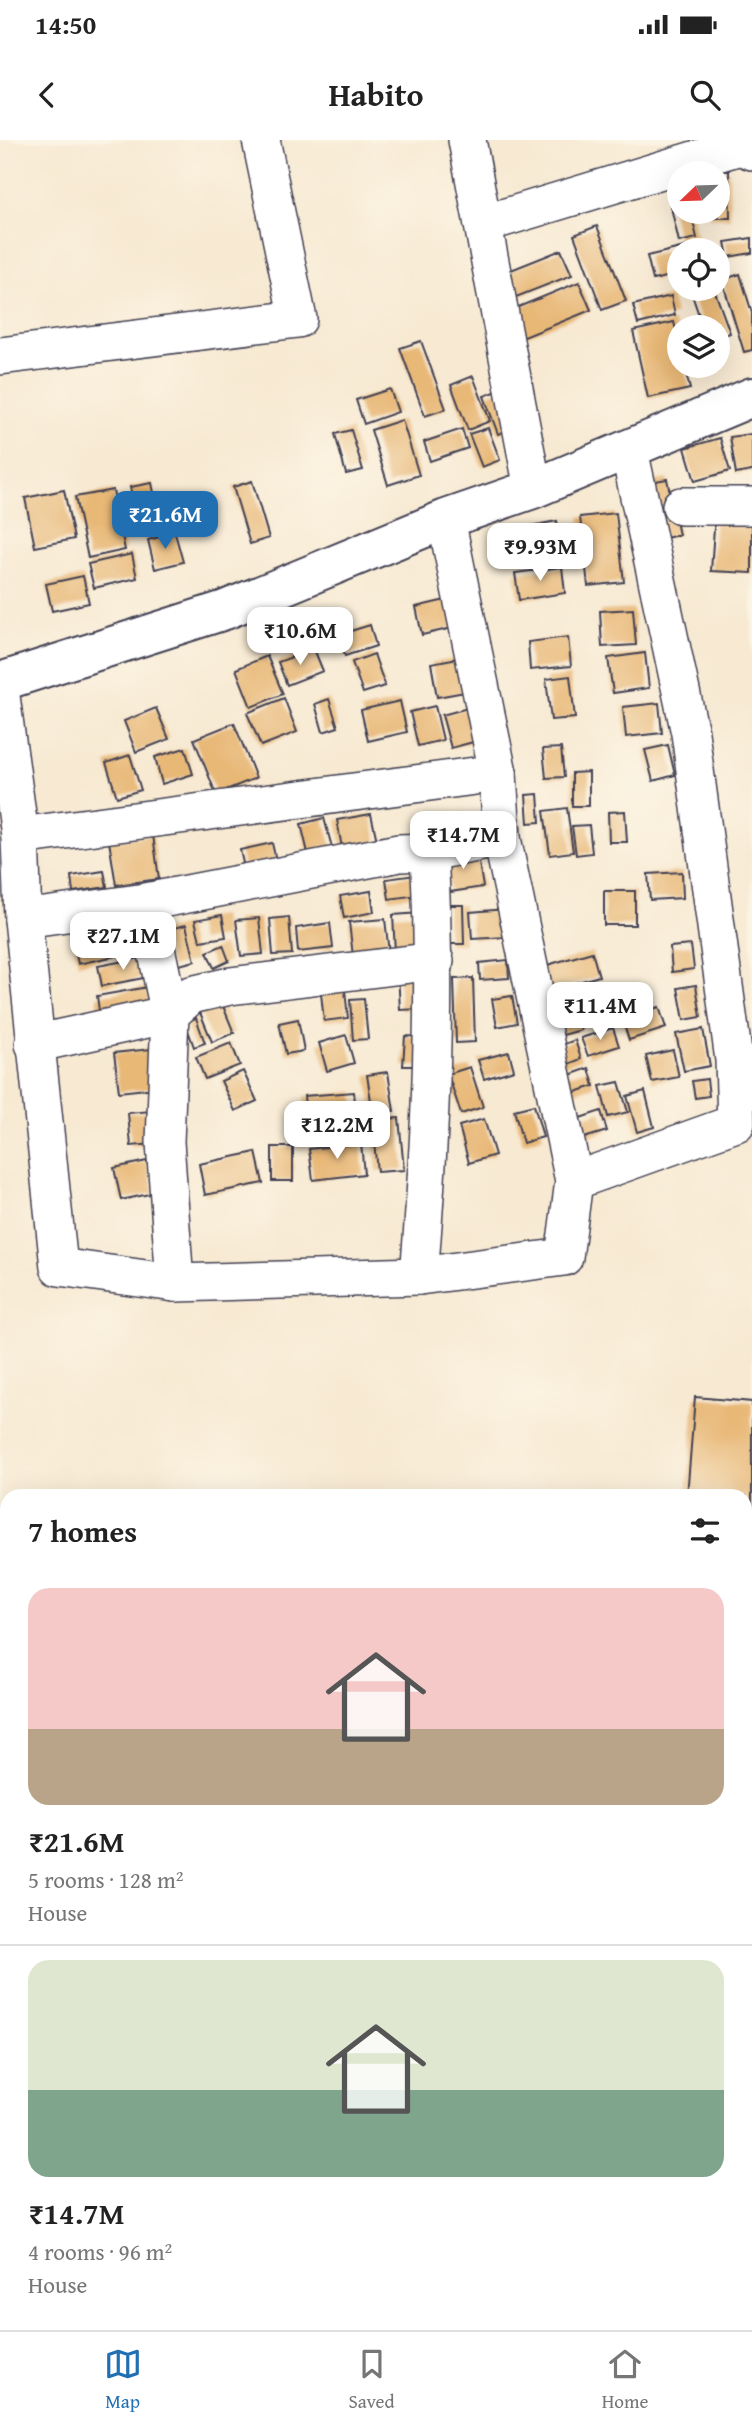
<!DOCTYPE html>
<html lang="en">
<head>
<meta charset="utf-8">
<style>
  :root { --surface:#fff; --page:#f6f6f6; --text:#222; --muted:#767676; --line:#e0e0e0; --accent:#1f6fb2 }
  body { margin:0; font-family:"Gentium Book Plus",serif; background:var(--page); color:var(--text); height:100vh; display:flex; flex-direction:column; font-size:26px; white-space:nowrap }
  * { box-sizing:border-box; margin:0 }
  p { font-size:23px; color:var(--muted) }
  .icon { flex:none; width:38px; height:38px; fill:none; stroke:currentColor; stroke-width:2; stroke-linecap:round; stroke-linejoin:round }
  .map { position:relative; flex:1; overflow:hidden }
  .drawer { position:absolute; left:0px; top:1349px; width:752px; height:842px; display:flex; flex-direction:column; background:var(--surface); border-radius:21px 21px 0 0; box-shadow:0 7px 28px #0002 }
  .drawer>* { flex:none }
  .needle { width:46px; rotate:247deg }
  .fabs { position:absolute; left:667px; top:21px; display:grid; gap:14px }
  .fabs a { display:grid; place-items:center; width:63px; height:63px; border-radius:50%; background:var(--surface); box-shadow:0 7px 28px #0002; font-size:35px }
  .price { position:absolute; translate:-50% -60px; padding:0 16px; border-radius:14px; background:#fff; color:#222; font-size:23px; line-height:46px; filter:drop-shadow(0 2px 4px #0008) }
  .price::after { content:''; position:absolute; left:50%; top:42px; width:21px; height:16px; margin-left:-10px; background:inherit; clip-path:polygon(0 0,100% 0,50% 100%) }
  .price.current { background:var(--accent); color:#fff }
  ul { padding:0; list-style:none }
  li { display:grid; align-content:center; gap:14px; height:371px; padding:0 28px }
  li+li { border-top:2px solid var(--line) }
  li span { display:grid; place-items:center; height:217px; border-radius:21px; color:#555 }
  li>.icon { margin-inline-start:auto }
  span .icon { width:126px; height:126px; fill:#fffc; stroke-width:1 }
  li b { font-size:30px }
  h2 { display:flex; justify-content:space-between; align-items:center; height:84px; padding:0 28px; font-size:30px }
  .status { display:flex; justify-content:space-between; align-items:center; height:49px; padding:0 35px; background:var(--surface); direction:ltr }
  .status svg { height:19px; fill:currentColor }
  header { display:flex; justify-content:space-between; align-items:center; height:91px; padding:0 28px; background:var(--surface); font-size:32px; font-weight:600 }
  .tabs { display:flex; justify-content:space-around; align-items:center; height:98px; border-top:2px solid var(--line); background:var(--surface); font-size:19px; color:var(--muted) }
  .tabs a { display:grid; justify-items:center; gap:4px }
  .tabs .current { color:var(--accent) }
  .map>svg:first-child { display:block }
  .building { fill:#e8b877 }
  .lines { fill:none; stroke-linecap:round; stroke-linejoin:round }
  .minor-casing { stroke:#424052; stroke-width:40 }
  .tertiary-casing { stroke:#424052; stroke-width:42 }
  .minor { stroke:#fff; stroke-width:37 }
  .tertiary { stroke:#fff; stroke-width:38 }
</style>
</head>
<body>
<div class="status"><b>14:50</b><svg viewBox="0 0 49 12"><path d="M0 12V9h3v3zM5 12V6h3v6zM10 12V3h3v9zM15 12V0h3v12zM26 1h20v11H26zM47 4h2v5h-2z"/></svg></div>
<header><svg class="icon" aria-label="back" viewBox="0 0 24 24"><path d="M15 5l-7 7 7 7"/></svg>Habito<svg class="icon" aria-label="search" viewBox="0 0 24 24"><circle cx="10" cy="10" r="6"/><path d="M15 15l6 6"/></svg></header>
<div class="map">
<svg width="752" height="2190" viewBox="0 0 752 2190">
  <rect width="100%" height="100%" fill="#fcf5e5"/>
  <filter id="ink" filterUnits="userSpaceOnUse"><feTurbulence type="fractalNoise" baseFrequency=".0143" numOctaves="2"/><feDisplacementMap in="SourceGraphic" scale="14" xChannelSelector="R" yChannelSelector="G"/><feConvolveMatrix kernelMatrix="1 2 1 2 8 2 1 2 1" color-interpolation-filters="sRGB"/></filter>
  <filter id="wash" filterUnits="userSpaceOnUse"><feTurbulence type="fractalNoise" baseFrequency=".00686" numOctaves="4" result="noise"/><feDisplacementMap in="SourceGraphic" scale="28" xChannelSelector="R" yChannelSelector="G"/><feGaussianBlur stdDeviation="1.57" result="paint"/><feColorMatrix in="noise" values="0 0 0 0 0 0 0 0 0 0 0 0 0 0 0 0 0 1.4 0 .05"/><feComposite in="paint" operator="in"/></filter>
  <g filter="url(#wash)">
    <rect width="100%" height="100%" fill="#f7e9d2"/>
    <g id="blocks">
      <g class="building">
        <path d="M718 31H729L730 78H709V72H718Z"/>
        <path d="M679 47V72H691L697 98 679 102 667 50Z"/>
        <path d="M597 86 626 161 602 170 574 95Z"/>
        <path d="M752 98V113L728 117 725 102Z"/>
        <path d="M693 105 694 110H679V134L653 140 647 116Z"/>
        <path d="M561 110 572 135 506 161 496 136Z"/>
        <path d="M740 134 752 173V210L744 212 722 140Z"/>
        <path d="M579 142 591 170 517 200 506 172Z"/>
        <path d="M690 149H714L730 193 718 198V187H703Z"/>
        <path d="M671 156 675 175 638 184 633 165Z"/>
        <path d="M674 182 679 202V226H684L690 249 648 258 633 191Z"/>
        <path d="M421 201 446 269 425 276 400 208Z"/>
        <path d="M473 236 490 281 468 290 451 245Z"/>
        <path d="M390 249 398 272 364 284 356 260Z"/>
        <path d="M500 250 514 288 498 294 484 256Z"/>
        <path d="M402 280 419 335 388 345 371 290Z"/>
        <path d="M488 288 500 320 482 327 469 294Z"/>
        <path d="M462 289 468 308 430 321 424 302Z"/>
        <path d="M351 290 363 330 346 334 335 294Z"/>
        <path d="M752 294V331L736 334 730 297Z"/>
        <path d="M720 298 730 331 695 341 685 308Z"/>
        <path d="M667 339 679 395 656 400 644 343Z"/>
        <path d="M252 341 269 398 250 404 233 347Z"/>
        <path d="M152 343 160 383 139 387 130 347Z"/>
        <path d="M64 350 74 399 35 407 25 358Z"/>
        <path d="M113 350 125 410 88 418 75 357Z"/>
        <path d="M616 373 624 442 588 446 580 377Z"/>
        <path d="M715 374 752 377V433L711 431Z"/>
        <path d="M557 381 564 419 537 424 530 386Z"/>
        <path d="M175 393 183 422 155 429 148 400Z"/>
        <path d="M132 414 137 438 94 448 88 424Z"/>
        <path d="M562 427 565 453 519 460 515 433Z"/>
        <path d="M83 436 89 463 52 471 46 444Z"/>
        <path d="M454 458 461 486 422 495 416 467Z"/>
        <path d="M633 469 636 505 602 507 600 471Z"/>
        <path d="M370 485 376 506 345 516 338 495Z"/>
        <path d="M568 497 571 526 530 530 528 502Z"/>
        <path d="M314 509 323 531 287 545 278 522Z"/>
        <path d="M645 513 649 548 613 553 608 518Z"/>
        <path d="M374 514 385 546 363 553 352 522Z"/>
        <path d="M267 516 283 554 251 567 236 529Z"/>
        <path d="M469 516 476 550 437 557 431 523Z"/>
        <path d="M570 536 575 578 551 580 546 539Z"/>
        <path d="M284 558 297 592 261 606 247 573Z"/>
        <path d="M329 559 338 587 323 592 315 564Z"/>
        <path d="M400 561 407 592 368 601 361 570Z"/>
        <path d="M659 563 662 593 626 597 623 567Z"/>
        <path d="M479 565 488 598 451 608 442 575Z"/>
        <path d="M435 566 443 600 418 606 410 572Z"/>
        <path d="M156 568 169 599 136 612 124 581Z"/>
        <path d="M234 583 256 638 216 654 194 599Z"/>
        <path d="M668 605 675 635 653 641 645 610Z"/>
        <path d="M185 608 193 634 162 644 155 617Z"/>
        <path d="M561 608 564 637 546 638 543 609Z"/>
        <path d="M130 615 141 650 117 657 106 623Z"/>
        <path d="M589 632V666H572V633Z"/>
        <path d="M538 654 540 682 528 683 526 655Z"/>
        <path d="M567 668 573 712 550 715 544 671Z"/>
        <path d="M625 671 627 702H609L608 672Z"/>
        <path d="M371 674 377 701 342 708 337 680Z"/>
        <path d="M324 678 333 711 309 717 301 684Z"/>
        <path d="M589 685 592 713 576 715 572 686Z"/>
        <path d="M153 695 159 739 116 745 109 701Z"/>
        <path d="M272 703 277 725 245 732 240 710Z"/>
        <path d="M477 711 483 747 450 752 444 715Z"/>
        <path d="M104 731 107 747 73 752 71 736Z"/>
        <path d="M682 732 683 758 650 760 648 734Z"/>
        <path d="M423 734 426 754 389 759 386 739Z"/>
        <path d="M371 751 374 772 344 778 340 756Z"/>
        <rect x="604" y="751" width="31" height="34"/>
        <path d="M447 765H463L464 804H448Z"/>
        <path d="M506 769 508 797 472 799 470 772Z"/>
        <path d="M421 773 424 810 395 812 393 775Z"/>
        <path d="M222 775 226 797 200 801 195 780Z"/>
        <path d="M132 776 139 811 78 824 71 789Z"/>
        <path d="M289 777 292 814 273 815 270 779Z"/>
        <path d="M259 778 263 814 241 816 236 780Z"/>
        <path d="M385 779 389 813 353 816 349 782Z"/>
        <path d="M330 783 333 808 298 812 296 788Z"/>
        <path d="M186 785 195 821 171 827 162 791Z"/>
        <path d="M223 805 229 821 214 828 207 812Z"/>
        <path d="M691 805 694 829 672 832 670 807Z"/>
        <path d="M592 812 599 836 545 852 537 828Z"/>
        <path d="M145 817 149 837 102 846 98 826Z"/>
        <path d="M508 820 509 838 480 840 479 823Z"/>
        <path d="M421 831 422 869 400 870 398 832Z"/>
        <path d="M473 838 475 902 456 903 454 839Z"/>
        <path d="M344 841 348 878 324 881 320 844Z"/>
        <path d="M696 845 701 877 684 880 678 848Z"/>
        <path d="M148 847 151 869 100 878 97 856Z"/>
        <path d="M512 856 517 883 497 887 492 859Z"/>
        <path d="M364 859 368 899 353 900 350 860Z"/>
        <path d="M572 859 581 890 559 896 550 866Z"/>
        <path d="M221 861 234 893 212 902 199 870Z"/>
        <path d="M659 867 666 888 629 900 622 879Z"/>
        <path d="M196 878 205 903 194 907 185 882Z"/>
        <path d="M298 879 304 911 286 914 279 883Z"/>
        <path d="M613 888 619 906 588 916 581 898Z"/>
        <path d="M703 889 710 926 684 931 676 894Z"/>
        <path d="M346 895 354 923 327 931 319 903Z"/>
        <path d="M405 896 423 897 421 926H403Z"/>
        <path d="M575 900 581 919 551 931 543 912Z"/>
        <path d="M231 903 240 925 205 939 196 917Z"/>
        <path d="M151 909 155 948 119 952 114 913Z"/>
        <path d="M673 910 679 937 652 942 646 916Z"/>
        <path d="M509 912 514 930 484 939 478 920Z"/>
        <path d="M470 927 483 967 461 974 448 934Z"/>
        <path d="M589 928 594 946 563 956 558 939Z"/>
        <path d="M243 931 257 961 235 971 221 941Z"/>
        <path d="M388 932 394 971 373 974 367 935Z"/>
        <path d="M707 939 709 956 695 958 692 941Z"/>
        <path d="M619 942 628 972 608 977 600 946Z"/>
        <path d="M645 951 654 987 637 992 627 956Z"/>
        <path d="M354 952 357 983 307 988 304 956Z"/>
        <path d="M534 965 543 997 523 1003 514 970Z"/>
        <path d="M152 971 154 1004 131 1006 128 973Z"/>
        <path d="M601 971 607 991 574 1001 568 982Z"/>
        <path d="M399 978 404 1030 377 1032 372 980Z"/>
        <path d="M484 979 495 1015 469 1023 459 986Z"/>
        <path d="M361 1003 364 1034 313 1040 309 1009Z"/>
        <rect x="272" y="1007" width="21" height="34"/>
        <path d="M256 1012 263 1043 205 1055 199 1024Z"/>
        <path d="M147 1021 154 1053 121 1060 114 1028Z"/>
        <path d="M695 1257 752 1262V1379L746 1378V1356H687Z"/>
      </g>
    </g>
  </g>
  <g filter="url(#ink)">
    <use href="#blocks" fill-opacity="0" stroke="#424052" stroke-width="2"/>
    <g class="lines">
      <g class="minor-casing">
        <g id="minor">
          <path d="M467 0 533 349"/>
          <path d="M483 84 740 6 752 11"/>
          <path d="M0 216 298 179 261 0"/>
          <path d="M681 366H752"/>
          <path d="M0 549 20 696 23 779 59 1127 175 1143"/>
          <path d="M20 696 498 633"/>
          <path d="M146 762 170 874 165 1002 175 1143 419 1136 564 1117 574 1041 502 698 498 633 446 379"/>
          <path d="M23 779 146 762 399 713 429 712 502 698"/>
          <path d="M34 904 170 874 191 855 230 846 435 821"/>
          <path d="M574 1041 736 983 734 920 690 593 629 310"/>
          <path d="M419 1136C431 992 437 856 429 712"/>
        </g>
      </g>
      <g class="tertiary-casing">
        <path id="tertiary" d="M0 542 225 470 446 379 533 349 752 257"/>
      </g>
      <use href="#minor" class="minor"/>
      <use href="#tertiary" class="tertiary"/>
    </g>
  </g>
</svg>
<div class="fabs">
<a><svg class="needle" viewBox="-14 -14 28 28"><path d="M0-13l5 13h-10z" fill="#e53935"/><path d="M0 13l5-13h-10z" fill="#767676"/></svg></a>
<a><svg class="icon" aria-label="locate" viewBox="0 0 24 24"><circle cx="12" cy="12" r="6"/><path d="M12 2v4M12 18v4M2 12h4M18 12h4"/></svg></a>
<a><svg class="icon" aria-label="layers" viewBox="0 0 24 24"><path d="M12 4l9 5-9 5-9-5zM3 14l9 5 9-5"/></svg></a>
</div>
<b class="price current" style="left:165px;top:411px">₹21.6M</b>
<b class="price" style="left:540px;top:443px">₹9.93M</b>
<b class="price" style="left:300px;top:527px">₹10.6M</b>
<b class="price" style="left:463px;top:731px">₹14.7M</b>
<b class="price" style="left:123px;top:832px">₹27.1M</b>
<b class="price" style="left:600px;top:902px">₹11.4M</b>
<b class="price" style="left:337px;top:1021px">₹12.2M</b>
<section class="drawer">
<h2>7 homes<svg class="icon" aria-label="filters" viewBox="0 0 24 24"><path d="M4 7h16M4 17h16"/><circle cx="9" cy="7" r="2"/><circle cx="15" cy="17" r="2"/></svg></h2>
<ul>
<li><span style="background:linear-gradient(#f6c9c9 65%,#b9a48a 0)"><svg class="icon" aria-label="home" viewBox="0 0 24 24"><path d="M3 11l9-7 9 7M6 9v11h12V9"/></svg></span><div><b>₹21.6M</b><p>5 rooms · 128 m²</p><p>House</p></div></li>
<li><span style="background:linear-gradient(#dfe7d0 60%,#7fa58c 0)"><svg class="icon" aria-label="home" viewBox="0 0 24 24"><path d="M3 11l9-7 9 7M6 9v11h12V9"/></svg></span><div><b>₹14.7M</b><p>4 rooms · 96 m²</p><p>House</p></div></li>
</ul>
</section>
</div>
<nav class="tabs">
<a class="current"><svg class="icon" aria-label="map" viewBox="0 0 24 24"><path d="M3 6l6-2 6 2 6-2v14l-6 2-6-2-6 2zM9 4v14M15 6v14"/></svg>Map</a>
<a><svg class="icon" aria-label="saved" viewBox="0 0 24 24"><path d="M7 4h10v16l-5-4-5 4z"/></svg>Saved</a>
<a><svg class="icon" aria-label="home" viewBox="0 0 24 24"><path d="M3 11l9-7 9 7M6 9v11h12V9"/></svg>Home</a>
</nav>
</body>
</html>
